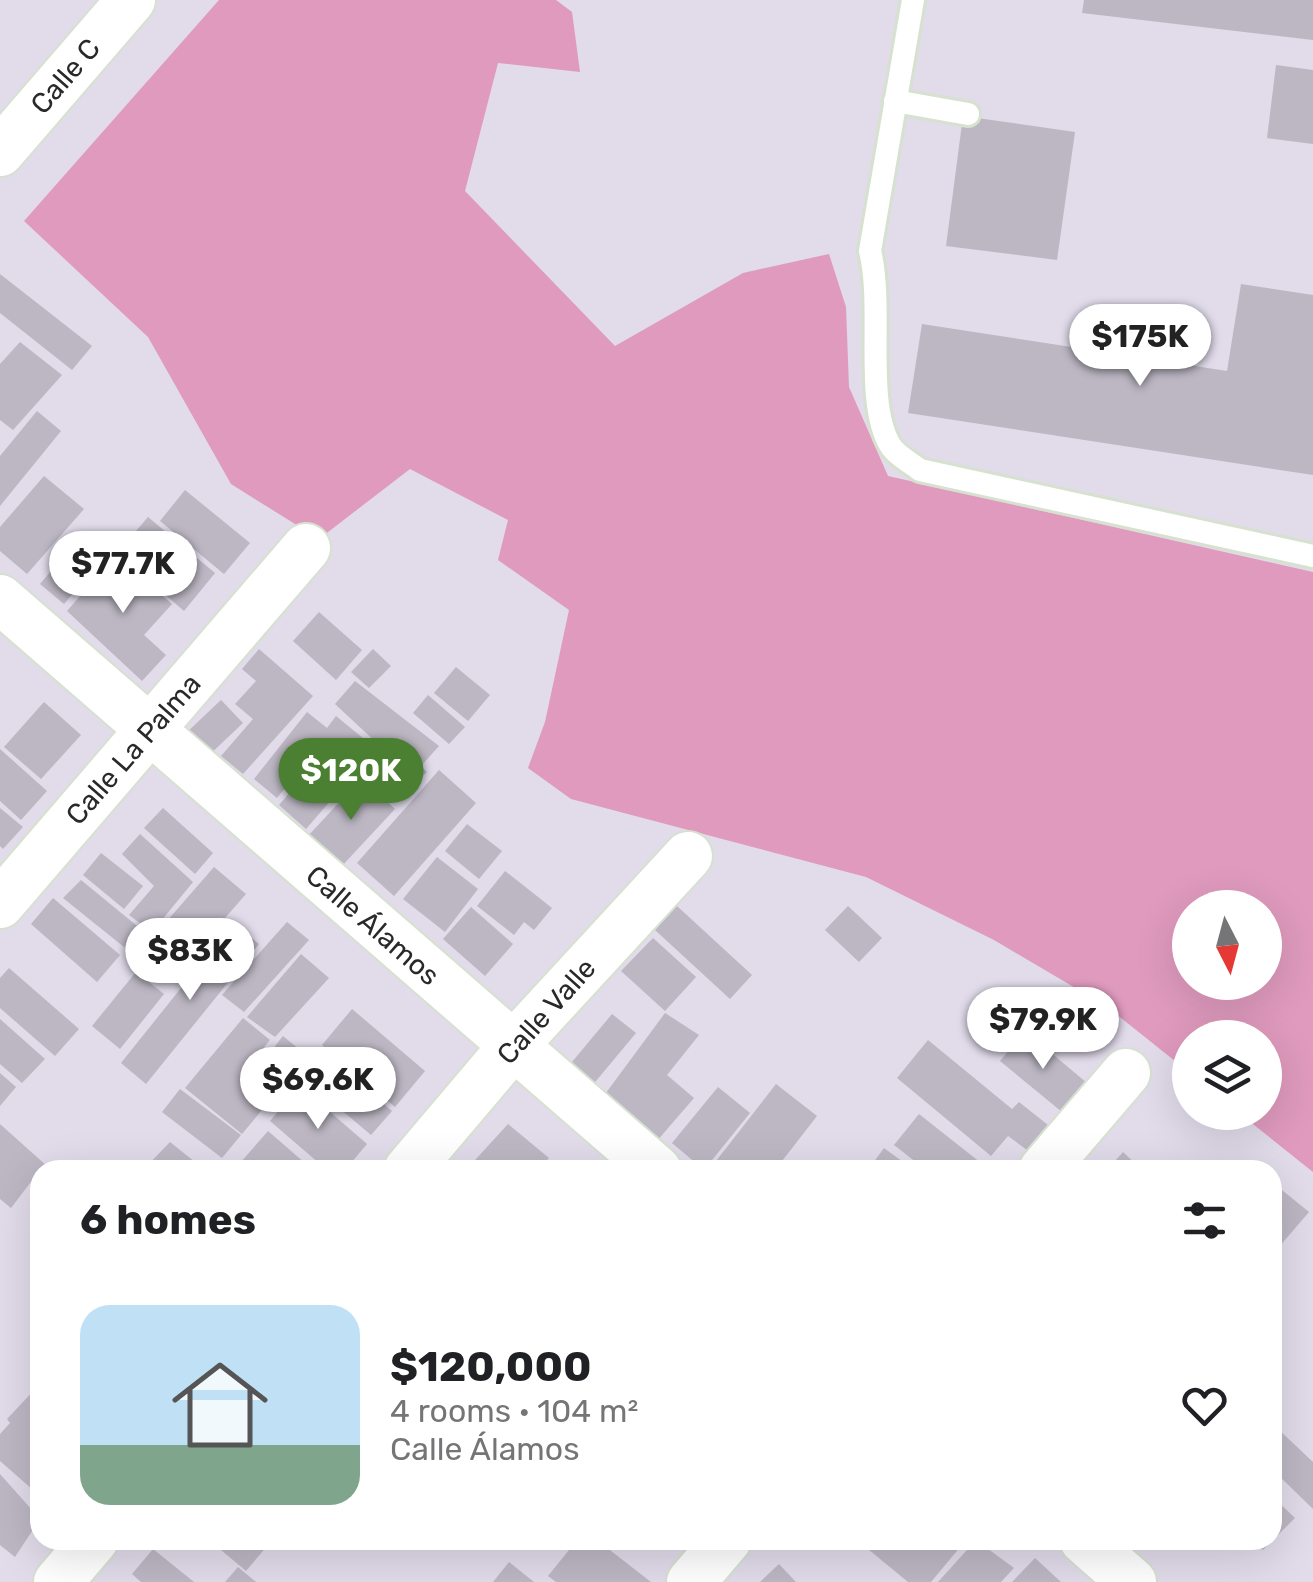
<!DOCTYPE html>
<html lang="en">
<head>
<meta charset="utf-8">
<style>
  :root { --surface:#fff; --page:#f6f6f6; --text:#202124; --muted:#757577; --line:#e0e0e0; --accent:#4b7f32 }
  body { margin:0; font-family:Rubik,sans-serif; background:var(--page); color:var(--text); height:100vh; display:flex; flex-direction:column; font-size:38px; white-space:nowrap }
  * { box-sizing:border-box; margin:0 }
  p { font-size:32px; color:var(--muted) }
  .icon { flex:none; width:55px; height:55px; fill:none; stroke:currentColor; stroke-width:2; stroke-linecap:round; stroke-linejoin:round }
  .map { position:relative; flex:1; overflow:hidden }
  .panel { position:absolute; left:30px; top:1160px; width:1252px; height:390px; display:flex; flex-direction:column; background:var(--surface); border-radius:30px; box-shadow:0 10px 40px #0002 }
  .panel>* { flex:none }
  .needle { width:65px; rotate:174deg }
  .tools { position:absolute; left:1172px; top:890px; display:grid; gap:20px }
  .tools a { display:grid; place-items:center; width:110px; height:110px; border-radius:50%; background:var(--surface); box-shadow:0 10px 40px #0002; font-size:50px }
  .price { position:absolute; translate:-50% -85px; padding:0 22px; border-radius:35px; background:#fff; color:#222; font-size:32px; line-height:65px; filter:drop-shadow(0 2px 5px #0008) }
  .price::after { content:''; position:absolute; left:50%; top:60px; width:30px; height:22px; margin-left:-15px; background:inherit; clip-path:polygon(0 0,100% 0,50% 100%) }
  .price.selected { background:var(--accent); color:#fff }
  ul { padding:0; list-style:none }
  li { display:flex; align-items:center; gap:30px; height:250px; padding:0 50px }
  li+li { border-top:2px solid var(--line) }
  li span { display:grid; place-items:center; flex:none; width:280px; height:200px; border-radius:30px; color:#555 }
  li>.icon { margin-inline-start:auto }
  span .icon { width:120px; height:120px; fill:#fffc; stroke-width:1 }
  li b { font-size:42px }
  h2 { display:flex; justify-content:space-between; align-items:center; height:120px; padding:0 50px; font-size:42px }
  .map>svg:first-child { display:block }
  .green { fill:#df9abd; fill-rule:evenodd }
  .building { fill:#bcb7c3 }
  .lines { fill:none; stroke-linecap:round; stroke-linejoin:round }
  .lane-casing { stroke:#d6e1d0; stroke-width:28 }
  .street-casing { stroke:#d6e1d0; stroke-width:52 }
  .lane { stroke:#fff; stroke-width:22 }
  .street { stroke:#fff; stroke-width:48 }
  .labels { text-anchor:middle; stroke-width:8; stroke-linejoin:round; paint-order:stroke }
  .street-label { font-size:28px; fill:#292929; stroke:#fff }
</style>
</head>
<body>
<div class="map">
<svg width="1313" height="1582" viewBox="0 0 1313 1582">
  <rect width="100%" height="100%" fill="#e1dbea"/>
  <path class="green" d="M219 0H556L572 12 580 72 498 63 465 191 615 346 743 273 829 254 846 307 849 387 888 476 1313 572V1172L1239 1113 1265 1112V1038H1190V1073L1106 1006 994 940 866 877 571 799 528 768 545 722 569 610 498 560 508 520 410 469 319 539 231 484 148 337 24 221ZM1190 908H1265V982H1190Z"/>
  <g class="building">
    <path d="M1084 0H1313V40L1082 13Z"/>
    <path d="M1276 65 1313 70V144L1267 138Z"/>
    <path d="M963 116 1075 132 1057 260 946 246Z"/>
    <path d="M0 274 92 346 72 370 0 313Z"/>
    <path d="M1241 284 1313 295V475L908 413 922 324 1227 371Z"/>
    <path d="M20 342 62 375 13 430 0 420V364Z"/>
    <path d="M37 411 61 431 0 506V456Z"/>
    <path d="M44 476 84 509 27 574 0 551V527Z"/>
    <path d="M185 490 250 543 224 574 160 521Z"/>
    <path d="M148 517 215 573 184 611 117 553Z"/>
    <path d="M85 531 109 552 64 604 40 584Z"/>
    <path d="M116 555 172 604 144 635 166 655 142 681 67 611Z"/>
    <path d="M319 612 362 650 336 680 293 641Z"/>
    <path d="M259 649 313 696 243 774 221 756 253 719 235 704 256 681 242 669Z"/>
    <path d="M373 649 391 666 369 688 351 672Z"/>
    <path d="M456 667 490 695 468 721 434 693Z"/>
    <path d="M355 681 439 746 421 766 427 772 400 799 362 764 306 829 279 805 330 746 323 741 277 798 254 779 307 712 327 728 336 716 375 748 379 745 335 704Z"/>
    <path d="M428 695 465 727 449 744 413 713Z"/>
    <path d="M221 700 243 723 206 758 184 735Z"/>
    <path d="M44 702 81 735 41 779 4 747Z"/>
    <path d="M0 749 47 791 21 820 0 801Z"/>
    <path d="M439 770 476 803 394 896 357 863Z"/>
    <path d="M362 778 395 809 340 868 307 837Z"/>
    <path d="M0 808 23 827 3 849 0 846Z"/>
    <path d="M163 808 213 853 195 874 144 828Z"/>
    <path d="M467 824 502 851 479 879 445 851Z"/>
    <path d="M140 834 193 882 152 932 129 915 154 886 122 854Z"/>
    <path d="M101 853 143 886 124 909 83 875Z"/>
    <path d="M437 857 478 889 445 932 403 899Z"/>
    <path d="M214 867 246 894 170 981 140 952Z"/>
    <path d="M505 871 552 908 534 930 524 922 514 935 477 906Z"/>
    <path d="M81 880 142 930 124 947 63 898Z"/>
    <path d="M53 898 120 955 97 982 31 924Z"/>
    <path d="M677 906 752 975 730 999 655 930Z"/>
    <path d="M848 906 882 938 859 962 825 930Z"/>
    <path d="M471 907 513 944 485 976 443 939Z"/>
    <path d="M287 922 309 940 244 1012 222 995Z"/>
    <path d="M233 923 259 944 146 1084 121 1063Z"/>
    <path d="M653 938 696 977 665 1011 621 971Z"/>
    <path d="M301 954 329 978 275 1037 247 1017Z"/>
    <path d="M9 968 79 1029 55 1056 0 1008V978Z"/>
    <path d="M136 972 164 994 120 1049 92 1026Z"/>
    <path d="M352 1009 425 1071 395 1107 322 1045Z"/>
    <path d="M665 1013 699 1035 667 1075 694 1098 656 1142 603 1097Z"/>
    <path d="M612 1014 636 1033 591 1087 567 1068Z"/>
    <path d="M243 1018 270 1040 252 1062 282 1086 242 1134 185 1088Z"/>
    <path d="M0 1019 45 1059 22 1083 0 1064Z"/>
    <path d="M1025 1031 1087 1083 1062 1112 1000 1061Z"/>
    <path d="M283 1036 311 1059 289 1086 261 1064Z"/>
    <path d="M928 1040 1012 1109 1019 1102 1048 1125 1027 1150 1008 1136 991 1156 897 1078Z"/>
    <path d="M328 1057 392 1111 371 1135 307 1081Z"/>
    <path d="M0 1073 16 1087 0 1106Z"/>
    <path d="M776 1084 817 1116 775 1170H709Z"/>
    <path d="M300 1086 367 1144 345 1170H327L270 1121Z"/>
    <path d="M718 1087 750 1113 704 1170 672 1143Z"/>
    <path d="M180 1089 241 1135 222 1158 162 1112Z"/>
    <path d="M919 1114 981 1163 976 1170H926L894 1145Z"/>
    <path d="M0 1124 48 1167 40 1170 11 1208 0 1199Z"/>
    <path d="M508 1124 549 1158 539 1170H466Z"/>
    <path d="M268 1131 313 1170H234Z"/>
    <path d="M170 1142 195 1162 188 1170 145 1168Z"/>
    <path d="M884 1148 914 1170H868Z"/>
    <path d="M1123 1152 1142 1170H1107Z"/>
    <path d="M1272 1182 1309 1212 1272 1255Z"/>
    <path d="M38 1386 40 1388V1496L0 1461V1434L10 1423 7 1419Z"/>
    <path d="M1277 1428 1313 1462V1509L1272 1469V1433Z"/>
    <path d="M0 1474 40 1519 15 1557 0 1545Z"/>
    <path d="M1272 1496 1295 1518 1263 1550 1253 1540H1272Z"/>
    <path d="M209 1540H262L268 1545 246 1571Z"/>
    <path d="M577 1540H597L651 1582H556L548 1576Z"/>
    <path d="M857 1540H966L931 1582H908Z"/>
    <path d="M976 1540 1014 1568 1001 1582H938Z"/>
    <path d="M153 1549 194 1582H141L132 1574Z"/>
    <path d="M1035 1558 1061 1582H1012Z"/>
    <path d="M509 1562 534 1582H493Z"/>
    <path d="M779 1564 796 1582H760Z"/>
    <path d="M238 1567 256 1582H225Z"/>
  </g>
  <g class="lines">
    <g class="lane-casing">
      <g id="lane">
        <path d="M913 0 870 251C884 307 864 401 890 445 896 455 911 463 920 470L1313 556"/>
        <path d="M895 101 968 114"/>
      </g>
    </g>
    <g class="street-casing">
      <g id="street">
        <path d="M0 152 131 0"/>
        <path d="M0 599 657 1170"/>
        <path d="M0 904 306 548"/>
        <path d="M408 1170 513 1046 688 856"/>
        <path d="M1043 1170 1126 1073"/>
        <path d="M1084 1540 1132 1582"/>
        <path d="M58 1582 94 1540"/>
        <path d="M691 1582 727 1540"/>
      </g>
    </g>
    <use href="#lane" class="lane"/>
    <use href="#street" class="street"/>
  </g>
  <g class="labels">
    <g class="street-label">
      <text transform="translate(65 76) rotate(-49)" y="10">Calle C</text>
      <text transform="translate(133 749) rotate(-49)" y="10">Calle La Palma</text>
      <text transform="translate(373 925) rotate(41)" y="10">Calle Álamos</text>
      <text transform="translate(546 1011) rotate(-48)" y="10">Calle Valle</text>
    </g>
  </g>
</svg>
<div class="tools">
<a><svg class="needle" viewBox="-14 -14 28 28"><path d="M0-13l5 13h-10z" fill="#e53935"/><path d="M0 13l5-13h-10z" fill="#757577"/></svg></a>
<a><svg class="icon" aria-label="layers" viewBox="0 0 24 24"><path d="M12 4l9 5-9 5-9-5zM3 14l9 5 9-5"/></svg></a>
</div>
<b class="price" style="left:1140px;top:389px">$175K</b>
<b class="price" style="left:123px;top:616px">$77.7K</b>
<b class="price selected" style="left:351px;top:823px">$120K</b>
<b class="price" style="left:190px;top:1003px">$83K</b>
<b class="price" style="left:1043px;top:1072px">$79.9K</b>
<b class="price" style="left:318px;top:1132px">$69.6K</b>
<section class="panel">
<h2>6 homes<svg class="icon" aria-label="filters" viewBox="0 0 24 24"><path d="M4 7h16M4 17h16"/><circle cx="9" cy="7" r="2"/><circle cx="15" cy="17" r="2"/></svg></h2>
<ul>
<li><span style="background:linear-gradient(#bfe0f5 70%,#7fa58c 0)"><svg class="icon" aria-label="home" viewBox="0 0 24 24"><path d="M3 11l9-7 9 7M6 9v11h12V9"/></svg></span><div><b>$120,000</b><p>4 rooms · 104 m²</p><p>Calle Álamos</p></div><svg class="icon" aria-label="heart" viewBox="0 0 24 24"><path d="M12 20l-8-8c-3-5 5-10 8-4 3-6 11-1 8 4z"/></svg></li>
</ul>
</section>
</div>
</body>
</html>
